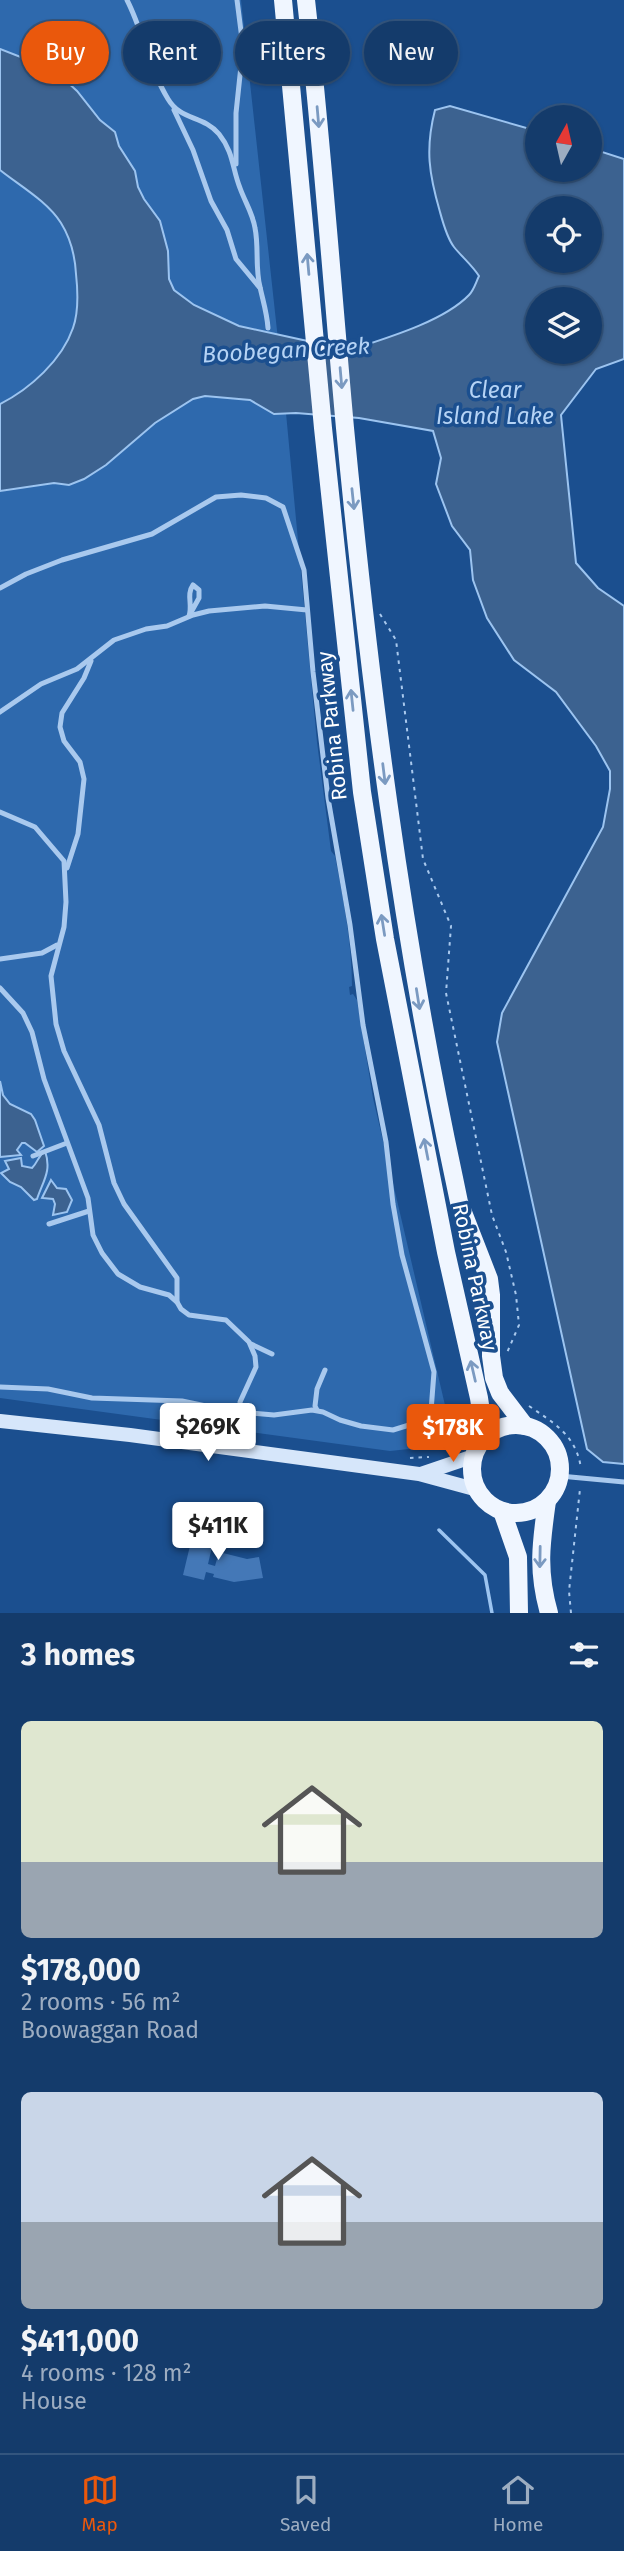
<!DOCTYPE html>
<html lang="en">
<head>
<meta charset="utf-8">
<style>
  :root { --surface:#143b6b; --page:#1d4271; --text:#f1f3f6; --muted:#9dadc1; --line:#33557e; --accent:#ea580c }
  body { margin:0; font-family:"Fira Sans",sans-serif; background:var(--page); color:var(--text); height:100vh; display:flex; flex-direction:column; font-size:26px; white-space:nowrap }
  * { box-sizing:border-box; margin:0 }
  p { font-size:23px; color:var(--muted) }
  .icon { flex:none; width:38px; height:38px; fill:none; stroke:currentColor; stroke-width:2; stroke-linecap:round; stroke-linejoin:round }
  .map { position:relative; height:1613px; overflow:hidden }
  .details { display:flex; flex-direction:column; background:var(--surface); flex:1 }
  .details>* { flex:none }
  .banner { position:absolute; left:21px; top:21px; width:583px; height:63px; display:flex; gap:14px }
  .needle { width:46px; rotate:8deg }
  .tools { position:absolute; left:525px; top:105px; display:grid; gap:14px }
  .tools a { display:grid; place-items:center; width:77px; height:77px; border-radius:50%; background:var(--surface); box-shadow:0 2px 5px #0004,0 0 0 2px var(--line); font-size:35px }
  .price { position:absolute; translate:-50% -60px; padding:0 16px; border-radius:7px; background:#fff; color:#222; font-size:23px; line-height:46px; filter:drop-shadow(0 2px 4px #0008) }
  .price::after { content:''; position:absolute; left:50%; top:42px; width:21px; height:16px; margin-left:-10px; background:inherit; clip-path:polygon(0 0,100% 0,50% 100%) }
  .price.current { background:var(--accent); color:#fff }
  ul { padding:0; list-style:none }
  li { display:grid; align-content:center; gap:14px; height:371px; padding:0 21px }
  li span { display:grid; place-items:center; height:217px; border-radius:10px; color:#555 }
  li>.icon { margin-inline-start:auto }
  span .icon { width:126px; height:126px; fill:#fffc; stroke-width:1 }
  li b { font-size:30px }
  h2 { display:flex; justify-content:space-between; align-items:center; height:84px; padding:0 21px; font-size:30px }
  .tag { padding:0 24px; border-radius:32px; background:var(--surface); box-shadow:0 2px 5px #0004,0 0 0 2px var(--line); font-size:24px; line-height:63px }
  .tag.current { background:var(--accent); color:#fff }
  .tabs { display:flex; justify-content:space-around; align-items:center; height:98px; border-top:2px solid var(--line); background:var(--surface); font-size:19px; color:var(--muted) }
  .tabs a { display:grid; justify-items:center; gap:4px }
  .tabs .current { color:var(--accent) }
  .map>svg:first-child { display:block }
  .green { fill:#2e69ad }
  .water { fill:#3c6290; stroke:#9cc4f0; stroke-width:2; fill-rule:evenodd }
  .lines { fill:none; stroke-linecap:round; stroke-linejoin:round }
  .stream { stroke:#9cc4f0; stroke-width:3.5 }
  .building { fill:#4478b7 }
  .path { stroke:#a9c9ee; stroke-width:2; stroke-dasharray:3.5 5; stroke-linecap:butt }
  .lane { stroke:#a9c9ee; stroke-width:5 }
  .secondary { stroke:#d6e6fa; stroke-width:14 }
  .primary { stroke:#f0f6ff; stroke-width:18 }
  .oneway { stroke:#7b9ac1 }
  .labels { text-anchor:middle; stroke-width:7; stroke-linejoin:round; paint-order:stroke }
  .street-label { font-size:21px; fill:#fff; stroke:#1b4f8f }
  .water-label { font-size:23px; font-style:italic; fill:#b5d3f5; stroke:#1b4f8f }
</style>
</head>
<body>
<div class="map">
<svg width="624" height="1613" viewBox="0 0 624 1613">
  <rect width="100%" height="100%" fill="#1b4f8f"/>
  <path class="green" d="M0 0H241L286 413 317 742 331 851 335 856C343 898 352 942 352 986L349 987 350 995 353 994 357 1000 373 1098 452 1435 418 1448 390 1451 0 1398Z"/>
  <g class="water">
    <path d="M0 49 41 65 64 79 77 91 100 120 115 132 119 146 135 171 138 187 144 199 160 221 168 251 169 279 174 290 194 305 239 326 312 342 338 354C376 341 441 324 469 295 474 290 476 282 479 276 472 265 462 257 454 247 447 238 443 223 440 212 429 174 425 149 435 110L450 106 537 131V170H590V148L624 159V359L596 369 561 415 576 563 598 588 624 606V1464L603 1462 587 1449 497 1042 502 1013 603 827 610 789V771L596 746 556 692 514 660 487 618 473 580 470 550 452 526 436 484 441 458 433 431 359 418 296 413 274 414 250 400 205 396 193 399 155 423 106 465 84 479 69 485 54 483 0 491V404C30 389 62 360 73 328 79 311 78 292 76 274 75 256 71 239 61 223 47 201 20 186 0 170ZM537 208H590V261H537ZM537 299H590V352H537Z"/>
    <path d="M0 1081 3 1095 10 1104 31 1114 35 1120 44 1146 37 1152 25 1143H22L17 1150 21 1155 0 1157Z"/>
    <path d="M45 1151C52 1171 43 1181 37 1199L34 1200 21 1187 10 1182 1 1173 9 1169 5 1161 21 1158 22 1166 32 1168C38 1162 38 1156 45 1151Z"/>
    <path d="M51 1180 57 1188 66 1189 72 1200 67 1212 53 1215 55 1204 53 1199 42 1198Z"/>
  </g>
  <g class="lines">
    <path class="stream" d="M439 1530 485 1575 492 1613"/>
  </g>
  <path class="building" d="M194 1529 215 1534 208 1564 215 1566 219 1552 247 1559 259 1557 263 1578 234 1582 213 1577 214 1574 206 1572 204 1580 183 1575Z"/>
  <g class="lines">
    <g class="path">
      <path d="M380 614 396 640 423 859 451 926 446 993 492 1215 506 1252 516 1295 519 1325 506 1355"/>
      <path d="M529 1406C554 1423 577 1436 581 1469"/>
      <path d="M460 1446 467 1429"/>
      <path d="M410 1458 429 1457"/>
      <path d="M571 1613 569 1591 580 1489"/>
    </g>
    <g class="lane">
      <path d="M127 0C143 31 149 68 168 99 181 121 203 115 219 134 234 153 232 168 240 188 245 202 253 214 255 228 259 247 255 268 260 287 263 301 267 313 268 328"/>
      <path d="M174 110 193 150 211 201 227 230 236 259 260 288"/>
      <path d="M236 164V113L243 47 237 0"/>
      <path d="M193 585 199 590V598L189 616C193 604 186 595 193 585Z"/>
      <path d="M0 588 26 574 62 560 152 534 216 497 241 495 266 498 283 507 304 570 313 672 328 798 350 925 363 1025 386 1142 393 1204 402 1255 434 1372 431 1411 422 1421 393 1430 361 1426 340 1420 323 1412 312 1410 274 1415 230 1411 182 1401 92 1398 48 1389 0 1387"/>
      <path d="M0 712 41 684 77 669 114 640 146 629 167 626 193 615 209 611 265 606 307 610"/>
      <path d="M0 812 35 827 64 861 66 902 64 927 51 976 56 1024 64 1051 99 1125 114 1183 124 1204 177 1278V1302L181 1309 189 1315 226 1320 249 1342 255 1356 256 1367 240 1402 241 1412"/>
      <path d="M67 868 78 834 84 779 80 762 64 741 60 727 62 713 84 678 91 661"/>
      <path d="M0 959 42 953 57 945"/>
      <path d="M0 988 23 1013 32 1032 44 1079 88 1198 93 1235 102 1253 118 1274 140 1287 169 1295 177 1302"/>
      <path d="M33 1156 67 1143"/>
      <path d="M49 1224 89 1211"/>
      <path d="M251 1344 272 1354"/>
      <path d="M317 1410 315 1406 317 1389 325 1370"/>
      <path d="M560 1476 624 1482"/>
    </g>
    <g class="secondary">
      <path d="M0 1421 130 1435 419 1474 478 1490"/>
      <path d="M421 1474 474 1456"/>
    </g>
    <g class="primary">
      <path d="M283 0 323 428 362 792 385 939 446 1252 479 1398 485 1438"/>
      <path d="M306 0C322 142 332 285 345 428 369 680 401 931 454 1178L459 1202 489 1279 491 1295V1356L494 1378 500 1393 525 1426"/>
      <circle cx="516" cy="1469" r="44"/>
      <path d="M547 1501C541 1543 537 1571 549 1613"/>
      <path d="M502 1511 518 1557 519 1613"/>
    </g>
  </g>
  <defs><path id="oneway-shaft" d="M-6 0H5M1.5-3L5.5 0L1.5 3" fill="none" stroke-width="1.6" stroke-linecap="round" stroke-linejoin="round" transform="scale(1.75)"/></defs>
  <g class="oneway">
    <use href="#oneway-shaft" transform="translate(318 117) rotate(85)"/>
    <use href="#oneway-shaft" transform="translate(308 264) rotate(-95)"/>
    <use href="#oneway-shaft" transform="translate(341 378) rotate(85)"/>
    <use href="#oneway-shaft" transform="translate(353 499) rotate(84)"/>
    <use href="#oneway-shaft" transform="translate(352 700) rotate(-96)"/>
    <use href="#oneway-shaft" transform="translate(384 774) rotate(83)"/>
    <use href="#oneway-shaft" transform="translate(383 925) rotate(-99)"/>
    <use href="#oneway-shaft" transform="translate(418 999) rotate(81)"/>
    <use href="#oneway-shaft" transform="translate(426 1149) rotate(-101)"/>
    <use href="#oneway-shaft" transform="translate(473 1371) rotate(-103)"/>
    <use href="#oneway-shaft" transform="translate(540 1557) rotate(91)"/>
  </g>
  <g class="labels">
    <g class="street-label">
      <text transform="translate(332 726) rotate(-96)" y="7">Robina Parkway</text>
      <text transform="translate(475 1277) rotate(78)" y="7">Robina Parkway</text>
    </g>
    <g class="water-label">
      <text transform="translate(286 350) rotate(-3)" y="8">Boobegan Creek</text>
      <text x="495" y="398">Clear<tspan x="495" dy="26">Island Lake</tspan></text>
    </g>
  </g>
</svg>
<div class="tools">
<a><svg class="needle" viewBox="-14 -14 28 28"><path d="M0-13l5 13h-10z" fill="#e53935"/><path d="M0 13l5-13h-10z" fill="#9dadc1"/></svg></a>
<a><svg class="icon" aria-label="locate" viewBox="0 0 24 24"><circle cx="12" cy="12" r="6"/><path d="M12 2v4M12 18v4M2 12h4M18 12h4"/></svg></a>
<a><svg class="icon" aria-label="layers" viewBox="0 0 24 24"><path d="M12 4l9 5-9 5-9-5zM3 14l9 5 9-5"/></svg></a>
</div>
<b class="price" style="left:208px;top:1463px">$269K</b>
<b class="price current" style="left:453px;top:1464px">$178K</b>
<b class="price" style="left:218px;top:1562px">$411K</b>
<div class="banner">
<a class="tag current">Buy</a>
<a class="tag">Rent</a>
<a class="tag">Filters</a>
<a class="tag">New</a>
</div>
</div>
<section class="details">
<h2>3 homes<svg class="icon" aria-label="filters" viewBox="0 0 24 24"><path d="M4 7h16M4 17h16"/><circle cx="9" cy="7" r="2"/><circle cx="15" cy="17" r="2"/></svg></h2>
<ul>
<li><span style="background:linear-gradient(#dfe7d0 65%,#9aa5b1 0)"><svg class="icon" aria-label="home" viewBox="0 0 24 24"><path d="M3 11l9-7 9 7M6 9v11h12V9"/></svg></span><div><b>$178,000</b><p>2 rooms · 56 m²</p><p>Boowaggan Road</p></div></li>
<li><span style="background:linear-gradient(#c9d6e8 60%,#9aa5b1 0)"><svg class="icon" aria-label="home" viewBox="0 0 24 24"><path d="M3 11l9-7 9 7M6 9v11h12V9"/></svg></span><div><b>$411,000</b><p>4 rooms · 128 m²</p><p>House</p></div></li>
</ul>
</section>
<nav class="tabs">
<a class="current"><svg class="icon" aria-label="map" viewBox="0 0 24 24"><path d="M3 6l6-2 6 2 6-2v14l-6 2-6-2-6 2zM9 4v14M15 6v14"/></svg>Map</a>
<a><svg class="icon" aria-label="saved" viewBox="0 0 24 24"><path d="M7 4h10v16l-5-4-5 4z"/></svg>Saved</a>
<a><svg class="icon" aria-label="home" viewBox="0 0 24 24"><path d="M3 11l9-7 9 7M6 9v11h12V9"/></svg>Home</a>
</nav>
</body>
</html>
